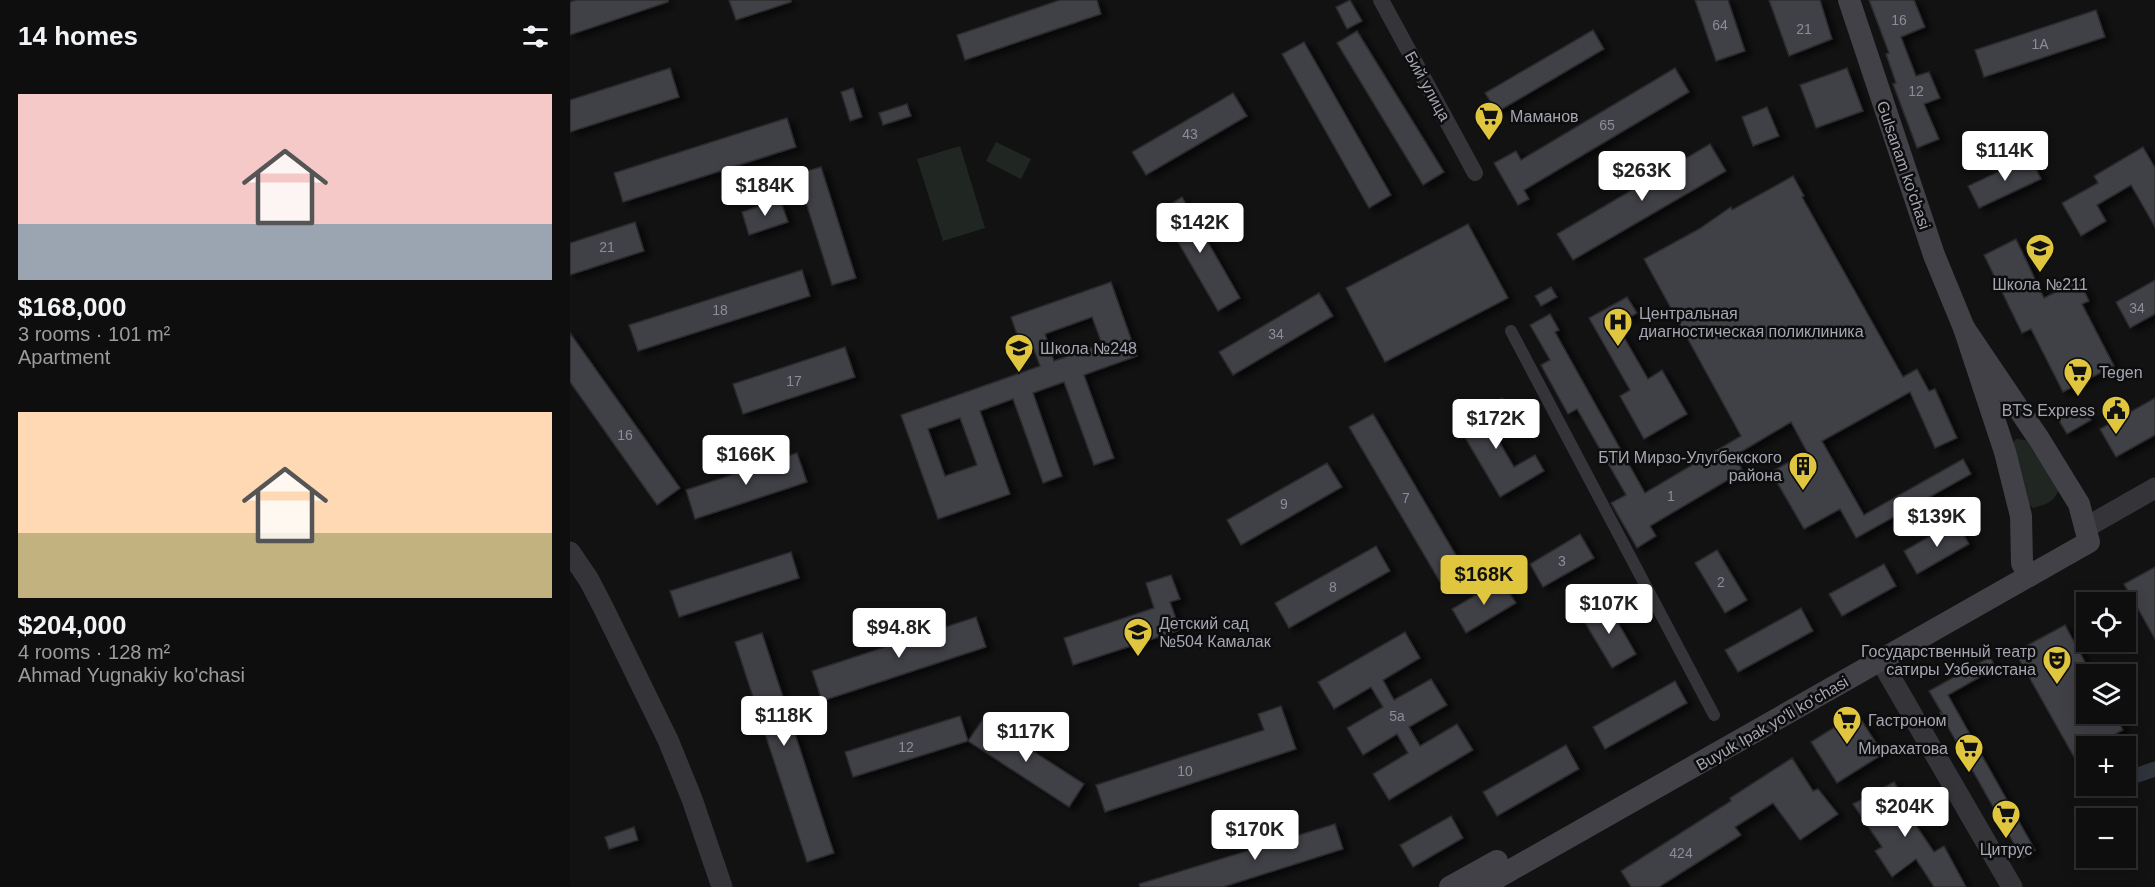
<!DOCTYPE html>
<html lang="en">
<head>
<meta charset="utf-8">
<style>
  :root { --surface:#0e0e0e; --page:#171717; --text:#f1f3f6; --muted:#9b9c9e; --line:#2e2e2e; --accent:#dfc63e }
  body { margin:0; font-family:Arial,sans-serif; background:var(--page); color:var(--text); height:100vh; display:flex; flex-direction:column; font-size:22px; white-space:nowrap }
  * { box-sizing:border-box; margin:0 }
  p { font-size:20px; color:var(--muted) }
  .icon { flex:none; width:33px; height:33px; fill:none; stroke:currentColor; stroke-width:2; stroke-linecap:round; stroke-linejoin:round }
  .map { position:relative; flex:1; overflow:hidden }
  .panel { display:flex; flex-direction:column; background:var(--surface); width:570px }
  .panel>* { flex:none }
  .tools { position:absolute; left:1506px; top:592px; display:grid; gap:12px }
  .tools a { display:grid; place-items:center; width:60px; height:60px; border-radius:0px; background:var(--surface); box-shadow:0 3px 15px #0003,0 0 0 2px var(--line); font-size:30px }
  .price { position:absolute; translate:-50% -51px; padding:0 14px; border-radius:6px; background:#fff; color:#222; font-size:20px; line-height:39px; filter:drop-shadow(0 2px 3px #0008) }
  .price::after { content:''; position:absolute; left:50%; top:36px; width:18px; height:14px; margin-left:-9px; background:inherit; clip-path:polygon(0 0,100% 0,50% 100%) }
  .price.current { background:var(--accent); color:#111 }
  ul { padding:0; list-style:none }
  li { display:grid; align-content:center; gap:12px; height:318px; padding:0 18px }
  li span { display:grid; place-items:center; height:186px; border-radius:0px; color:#555 }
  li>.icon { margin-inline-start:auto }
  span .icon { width:108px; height:108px; fill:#fffc; stroke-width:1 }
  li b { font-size:26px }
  h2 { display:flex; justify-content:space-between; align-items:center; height:72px; padding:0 18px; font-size:26px }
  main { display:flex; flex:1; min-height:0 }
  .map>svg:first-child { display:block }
  .green { fill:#202722 }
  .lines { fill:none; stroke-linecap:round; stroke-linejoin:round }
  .canal { stroke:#2e343c; stroke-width:15 }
  .building { fill:#414146; stroke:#2c2c2f; stroke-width:1.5; fill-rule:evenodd; filter:url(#shadow) }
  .pedestrian { stroke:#353539; stroke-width:12 }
  .minor { stroke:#353539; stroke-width:16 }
  .tertiary { stroke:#353539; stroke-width:21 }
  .secondary { stroke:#414147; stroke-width:22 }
  .labels { text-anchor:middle; stroke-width:5; stroke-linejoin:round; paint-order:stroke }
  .number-label { font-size:14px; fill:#8b8d97 }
  .street-label { font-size:16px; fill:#a4a6b2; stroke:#0d0d0e }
  .poi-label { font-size:16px; fill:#a4a6b2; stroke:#0d0d0e; text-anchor:start }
</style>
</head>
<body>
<main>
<section class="panel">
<h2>14 homes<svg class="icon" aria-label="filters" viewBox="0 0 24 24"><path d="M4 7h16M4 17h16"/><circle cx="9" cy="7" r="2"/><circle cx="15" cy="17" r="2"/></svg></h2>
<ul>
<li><span style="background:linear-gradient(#f6c9c9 70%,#9aa5b1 0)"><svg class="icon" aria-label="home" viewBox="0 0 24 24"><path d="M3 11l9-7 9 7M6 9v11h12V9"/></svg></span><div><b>$168,000</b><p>3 rooms · 101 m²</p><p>Apartment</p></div></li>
<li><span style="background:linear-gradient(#ffd9b3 65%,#c2b280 0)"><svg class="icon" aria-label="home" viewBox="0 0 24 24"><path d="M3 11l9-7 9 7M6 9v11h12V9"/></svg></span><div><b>$204,000</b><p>4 rooms · 128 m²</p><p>Ahmad Yugnakiy ko'chasi</p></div></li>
</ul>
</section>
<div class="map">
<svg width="1585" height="887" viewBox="0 0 1585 887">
  <defs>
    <filter id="shadow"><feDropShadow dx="6" dy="3.5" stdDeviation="3" flood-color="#0009"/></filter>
  </defs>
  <rect width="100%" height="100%" fill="#121213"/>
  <g class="green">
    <path d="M426 142 461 159 451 179 416 161Z"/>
    <path d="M390 146 415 228 373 241 347 159Z"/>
    <path d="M1446 439 1456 440 1489 488C1485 502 1477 504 1463 508L1457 503 1442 444Z"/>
  </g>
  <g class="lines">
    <path class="canal" d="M1556 779 1585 769"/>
  </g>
  <g class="building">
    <path d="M6 0H98V2L0 35V2Z"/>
    <path d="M159 0H221V2L166 20Z"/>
    <path d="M490 0H527L531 14 395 60 387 35Z"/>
    <path d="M780 0 792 21 777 29 766 7Z"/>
    <path d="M1125 0H1158L1175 51 1146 61Z"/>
    <path d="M1199 0H1250L1262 39 1219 56Z"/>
    <path d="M1299 0H1344L1355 27 1331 37 1346 76 1359 72 1370 98 1354 104 1369 139 1347 148 1323 84 1326 83 1316 54 1319 53Z"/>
    <path d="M1526 10 1535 37 1414 77 1405 50Z"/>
    <path d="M1023 30 1034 49 927 112 915 93Z"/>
    <path d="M787 31 874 172 853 185 767 43Z"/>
    <path d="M734 42 821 195 799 208 712 54Z"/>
    <path d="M100 68 109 97 0 132V100Z"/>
    <path d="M1105 68 1119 92 954 190 959 199 948 205 924 163 946 151 951 160Z"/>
    <path d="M1277 68 1293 111 1246 128 1230 85Z"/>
    <path d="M283 88 292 117 280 121 271 92Z"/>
    <path d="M663 93 677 116 576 175 562 152Z"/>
    <path d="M337 104 341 116 313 125 309 113Z"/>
    <path d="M1197 107 1209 136 1183 146 1172 117Z"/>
    <path d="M217 118 226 147 53 202 44 173Z"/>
    <path d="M1140 144 1156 171 1003 260 987 234Z"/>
    <path d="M1573 147 1585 168V227L1561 185 1527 205 1536 221 1511 236 1492 203 1528 183 1524 176Z"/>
    <path d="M1460 157 1471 179 1409 208 1398 186Z"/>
    <path d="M251 167 286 278 262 285 227 174Z"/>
    <path d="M1223 176 1234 196 1232 197 1333 377 1347 369 1359 391 1365 389 1387 438 1365 448 1340 392 1252 441 1294 515 1393 459 1401 474 1286 538 1270 509 1234 529 1201 472 1237 452 1221 422 1164 456 1173 471 1080 526 1086 536 1067 548 1041 503 1056 495 1007 409 998 414 971 365 980 360 960 325 980 314 989 330 985 332 1075 493 1171 436 1074 259 1129 229 1161 207 1162 210Z"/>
    <path d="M612 197 670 298 648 311 590 211Z"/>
    <path d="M210 199 218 222 179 235 172 212Z"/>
    <path d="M65 222 74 251 0 275V243Z"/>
    <path d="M898 224 938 298 815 362 776 288Z"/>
    <path d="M1446 239 1474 298 1509 280 1519 301 1512 304 1544 366 1493 392 1461 329 1452 333 1414 255Z"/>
    <path d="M232 270 240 296 68 351 59 325Z"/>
    <path d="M1585 280V314L1560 328 1546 302Z"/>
    <path d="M541 282 567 356 514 375 544 458 524 465 494 382 463 393 492 476 473 483 443 399 410 411 440 494 368 519 331 415 470 366 460 339 450 343 441 317ZM522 317 532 344 484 361 475 334ZM390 418 407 465 375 476 358 429Z"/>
    <path d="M981 287 987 297 971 306 965 296Z"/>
    <path d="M749 293 763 316 663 375 649 352Z"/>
    <path d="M1057 297 1067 313 1047 325 1078 379 1092 370 1117 414 1074 439 1050 396 1060 390 1019 318Z"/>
    <path d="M0 333 110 488 87 505 0 382Z"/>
    <path d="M275 347 285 377 173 414 163 384Z"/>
    <path d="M932 398 941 414 920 426 944 467 965 455 974 471 930 497 887 424Z"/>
    <path d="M1585 398V435L1546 457 1530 429Z"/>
    <path d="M1513 405 1521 420 1497 434 1488 419Z"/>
    <path d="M803 414 894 569 870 582 779 427Z"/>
    <path d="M227 453 237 482 125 519 116 490Z"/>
    <path d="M757 463 772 487 671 545 657 520Z"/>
    <path d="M1386 521 1399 544 1347 574 1334 551Z"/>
    <path d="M1010 534 1024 558 973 587 960 564Z"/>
    <path d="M806 546 820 571 719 628 705 603Z"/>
    <path d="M1147 550 1177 600 1155 613 1125 563Z"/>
    <path d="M221 552 229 578 109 617 100 591Z"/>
    <path d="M1314 564 1326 586 1272 616 1259 594Z"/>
    <path d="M1585 567V639L1554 584Z"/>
    <path d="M601 575 610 599 600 602 610 630 503 665 494 638 584 608 576 583Z"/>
    <path d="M931 580 946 603 896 633 882 609Z"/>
    <path d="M1036 602 1066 654 1042 668 1011 616Z"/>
    <path d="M1231 608 1243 631 1168 672 1155 650Z"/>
    <path d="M406 617 416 647 252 701 242 671Z"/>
    <path d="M1495 625 1522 675H1516V714H1544L1553 730 1521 747H1516V750L1504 757 1445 652Z"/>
    <path d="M835 632 850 658 813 680 824 700 861 679 877 705 839 727 850 746 887 724 903 750 819 800 803 774 838 753 827 734 793 755 777 728 813 707 801 687 764 709 748 682Z"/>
    <path d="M192 633 264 853 237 862 165 642Z"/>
    <path d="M1420 657 1426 668 1378 695 1465 850 1452 858 1370 713H1372L1359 691Z"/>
    <path d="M1105 681 1117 703 1035 749 1023 727Z"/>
    <path d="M711 706 726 749 535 812 526 785 694 730 688 714Z"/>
    <path d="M1287 713 1313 754 1267 783 1241 742Z"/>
    <path d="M390 716 398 741 283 777 275 752Z"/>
    <path d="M413 719 514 784 499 807 398 741Z"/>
    <path d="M996 745 1009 769 927 816 913 792Z"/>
    <path d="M1222 758 1243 791 1248 789 1268 814 1230 840 1203 803 1165 827 1171 835 1089 887H1061L1051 871 1161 801 1160 798Z"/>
    <path d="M1324 782 1346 818 1343 821 1364 852 1374 846 1396 887H1364L1346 859 1322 877 1305 851 1312 847 1283 804Z"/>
    <path d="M881 816 893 838 843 867 830 845Z"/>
    <path d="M765 824 773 849 653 887H570L569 884Z"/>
    <path d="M64 827 68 840 39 849 35 837Z"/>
  </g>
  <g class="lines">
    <path class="pedestrian" d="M941 331 1144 715"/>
    <path class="minor" d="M811 0 905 173"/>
    <g class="tertiary">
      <path d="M1515 528 1585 488"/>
      <path d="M0 552 19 580 33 607 98 740 122 799 152 887"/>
      <path d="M1311 661 1442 887"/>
    </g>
    <g class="secondary">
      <path d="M1279 0 1364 255 1394 328 1435 452 1451 516 1452 563 1459 576"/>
      <path d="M880 887 927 861"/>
      <path d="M911 887 1519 542 1509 504 1469 439 1394 328"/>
    </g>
  </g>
  <defs>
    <g id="supermarket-pin" transform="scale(1.5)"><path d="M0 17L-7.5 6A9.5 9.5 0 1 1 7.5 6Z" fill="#dfc63e" stroke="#0d0d0e"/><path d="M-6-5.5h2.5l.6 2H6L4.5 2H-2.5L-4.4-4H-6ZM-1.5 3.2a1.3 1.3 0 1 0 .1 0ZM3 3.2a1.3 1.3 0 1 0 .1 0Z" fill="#111"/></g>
    <g id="school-pin" transform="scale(1.5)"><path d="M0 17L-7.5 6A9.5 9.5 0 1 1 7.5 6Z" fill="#dfc63e" stroke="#0d0d0e"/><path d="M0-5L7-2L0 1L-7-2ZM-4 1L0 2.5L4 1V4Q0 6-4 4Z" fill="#111"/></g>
    <g id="hospital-pin" transform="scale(1.5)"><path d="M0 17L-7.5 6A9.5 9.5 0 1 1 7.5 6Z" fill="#dfc63e" stroke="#0d0d0e"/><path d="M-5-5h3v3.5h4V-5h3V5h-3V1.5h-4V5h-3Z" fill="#111"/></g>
    <g id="civic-pin" transform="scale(1.5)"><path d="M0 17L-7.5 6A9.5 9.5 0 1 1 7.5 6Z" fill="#dfc63e" stroke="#0d0d0e"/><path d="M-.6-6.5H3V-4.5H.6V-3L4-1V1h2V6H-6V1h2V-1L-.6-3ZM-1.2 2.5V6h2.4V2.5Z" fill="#111"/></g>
    <g id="building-pin" transform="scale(1.5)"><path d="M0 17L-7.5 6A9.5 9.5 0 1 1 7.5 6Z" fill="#dfc63e" stroke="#0d0d0e"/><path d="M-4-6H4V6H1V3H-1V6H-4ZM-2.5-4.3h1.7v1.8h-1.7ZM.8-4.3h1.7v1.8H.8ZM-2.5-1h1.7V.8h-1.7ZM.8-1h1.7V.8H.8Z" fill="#111"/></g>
    <g id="theatre-pin" transform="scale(1.5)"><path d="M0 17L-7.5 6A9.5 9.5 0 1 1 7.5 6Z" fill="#dfc63e" stroke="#0d0d0e"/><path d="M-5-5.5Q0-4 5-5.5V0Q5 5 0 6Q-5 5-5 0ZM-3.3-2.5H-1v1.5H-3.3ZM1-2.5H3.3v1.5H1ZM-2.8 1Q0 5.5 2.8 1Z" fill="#111"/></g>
  </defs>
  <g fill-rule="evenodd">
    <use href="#supermarket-pin" x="919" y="116"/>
    <use href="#school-pin" x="1470" y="248"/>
    <use href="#hospital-pin" x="1048" y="322"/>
    <use href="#school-pin" x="449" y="348"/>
    <use href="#supermarket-pin" x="1508" y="372"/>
    <use href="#civic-pin" x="1546" y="410"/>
    <use href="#building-pin" x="1233" y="466"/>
    <use href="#school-pin" x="568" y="632"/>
    <use href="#theatre-pin" x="1487" y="660"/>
    <use href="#supermarket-pin" x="1277" y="720"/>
    <use href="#supermarket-pin" x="1399" y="748"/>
    <use href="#supermarket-pin" x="1436" y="814"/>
  </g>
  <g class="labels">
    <g class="number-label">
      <text x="1329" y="25">16</text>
      <text x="1150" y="30">64</text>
      <text x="1234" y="34">21</text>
      <text x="1470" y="49">1A</text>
      <text x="1346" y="96">12</text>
      <text x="1037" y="130">65</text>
      <text x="620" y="139">43</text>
      <text x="37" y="252">21</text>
      <text x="1567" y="313">34</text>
      <text x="150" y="315">18</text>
      <text x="706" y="339">34</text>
      <text x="224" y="386">17</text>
      <text x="55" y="440">16</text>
      <text x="1101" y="501">1</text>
      <text x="836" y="503">7</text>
      <text x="714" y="509">9</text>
      <text x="992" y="566">3</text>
      <text x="1151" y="587">2</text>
      <text x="763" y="592">8</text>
      <text x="827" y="721">5а</text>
      <text x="336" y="752">12</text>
      <text x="615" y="776">10</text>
      <text x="1111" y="858">424</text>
    </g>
    <g class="street-label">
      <text transform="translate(858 86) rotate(61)" y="6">Бий улица</text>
      <text transform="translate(1334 165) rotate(71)" y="6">Gulsanam ko'chasi</text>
      <text transform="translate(1202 723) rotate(-30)" y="6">Buyuk Ipak yo'li ko'chasi</text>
    </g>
    <g class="poi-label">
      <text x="940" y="122">Маманов</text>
      <text x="1470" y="290" text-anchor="middle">Школа №211</text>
      <text x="1069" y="319">Центральная<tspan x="1069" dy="18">диагностическая поликлиника</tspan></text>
      <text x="470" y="354">Школа №248</text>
      <text x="1529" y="378">Tegen</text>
      <text x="1525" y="416" text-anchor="end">BTS Express</text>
      <text x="1212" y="463" text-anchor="end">БТИ Мирзо-Улугбекского<tspan x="1212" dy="18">района</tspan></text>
      <text x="589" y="629">Детский сад<tspan x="589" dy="18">№504 Камалак</tspan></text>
      <text x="1466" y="657" text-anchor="end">Государственный театр<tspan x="1466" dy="18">сатиры Узбекистана</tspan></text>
      <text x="1298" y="726">Гастроном</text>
      <text x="1378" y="754" text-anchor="end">Мирахатова</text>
      <text x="1436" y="855" text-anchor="middle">Цитрус</text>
    </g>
  </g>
</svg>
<div class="tools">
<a><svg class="icon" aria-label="locate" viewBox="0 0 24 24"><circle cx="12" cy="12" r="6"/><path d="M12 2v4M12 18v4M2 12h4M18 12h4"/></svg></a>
<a><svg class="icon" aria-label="layers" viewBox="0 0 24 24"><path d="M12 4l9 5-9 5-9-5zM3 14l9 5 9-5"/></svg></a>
<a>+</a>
<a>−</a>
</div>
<b class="price" style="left:1435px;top:182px">$114K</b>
<b class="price" style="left:1072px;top:202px">$263K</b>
<b class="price" style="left:195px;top:217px">$184K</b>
<b class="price" style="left:630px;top:254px">$142K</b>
<b class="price" style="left:926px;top:450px">$172K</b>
<b class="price" style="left:176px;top:486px">$166K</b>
<b class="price" style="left:1367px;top:548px">$139K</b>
<b class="price current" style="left:914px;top:606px">$168K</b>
<b class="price" style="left:1039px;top:635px">$107K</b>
<b class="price" style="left:329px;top:659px">$94.8K</b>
<b class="price" style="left:214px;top:747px">$118K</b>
<b class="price" style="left:456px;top:763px">$117K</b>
<b class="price" style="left:1335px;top:838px">$204K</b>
<b class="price" style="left:685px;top:861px">$170K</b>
</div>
</main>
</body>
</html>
